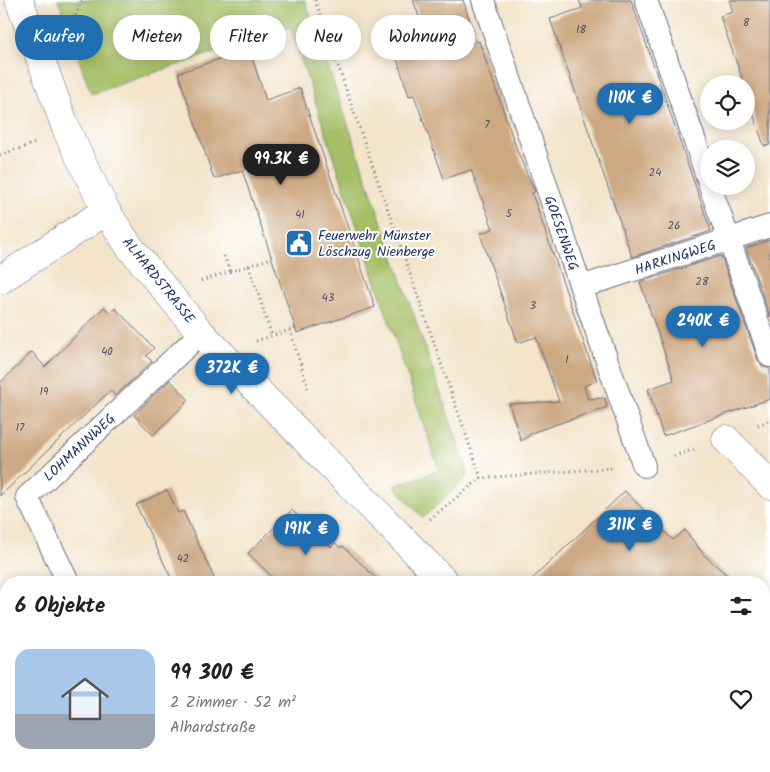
<!DOCTYPE html>
<html lang="de">
<head>
<meta charset="utf-8">
<style>
  :root { --surface:#fff; --page:#f6f6f6; --text:#222; --muted:#767676; --accent:#1f6fb2 }
  body { margin:0; font-family:Kalam,sans-serif; background:var(--page); color:var(--text); height:100vh; display:flex; flex-direction:column; font-size:19px; white-space:nowrap }
  * { box-sizing:border-box; margin:0 }
  p { font-size:16px; color:var(--muted) }
  .icon { flex:none; width:28px; height:28px; fill:none; stroke:currentColor; stroke-width:2; stroke-linecap:round; stroke-linejoin:round }
  .map { position:relative; flex:1; overflow:hidden }
  .side { position:absolute; left:0px; top:576px; width:770px; height:196px; display:flex; flex-direction:column; background:var(--surface); border-radius:20px 20px 0 0; box-shadow:0 2px 12px #0003 }
  .side>* { flex:none }
  .top-card { position:absolute; left:15px; top:15px; width:500px; height:45px; display:flex; gap:10px }
  .fabs { position:absolute; left:700px; top:75px; display:grid; gap:10px }
  .fabs a { display:grid; place-items:center; width:55px; height:55px; border-radius:50%; background:var(--surface); box-shadow:0 2px 12px #0003; font-size:25px }
  .price { position:absolute; translate:-50% -42px; padding:0 11px; border-radius:18px; background:var(--accent); color:#fff; font-size:16px; line-height:32px; filter:drop-shadow(0 1px 2px #0008) }
  .price::after { content:''; position:absolute; left:50%; top:30px; width:15px; height:11px; margin-left:-8px; background:inherit; clip-path:polygon(0 0,100% 0,50% 100%) }
  .price.current { background:#222; color:#fff }
  ul { padding:0; list-style:none }
  li { display:flex; align-items:center; gap:15px; height:125px; padding:0 15px }
  li span { display:grid; place-items:center; flex:none; width:140px; height:100px; border-radius:15px; color:#555 }
  li>.icon { margin-inline-start:auto }
  span .icon { width:60px; height:60px; fill:#fffc; stroke-width:1 }
  li b { font-size:21px }
  h2 { display:flex; justify-content:space-between; align-items:center; height:60px; padding:0 15px; font-size:21px }
  .chip { padding:0 18px; border-radius:22px; background:var(--surface); box-shadow:0 2px 12px #0003; font-size:18px; line-height:45px }
  .chip.current { background:var(--accent); color:#fff }
  .map>svg:first-child { display:block }
  .green { fill:#a5bf66; stroke:#607762 }
  .building { fill:#cda983 }
  .lines { fill:none; stroke-linecap:round; stroke-linejoin:round }
  .service-casing { stroke:#676e84; stroke-width:24 }
  .minor-casing { stroke:#676e84; stroke-width:29 }
  .path { stroke:#676e84; stroke-width:3; stroke-dasharray:1 4; stroke-linecap:butt }
  .service { stroke:#fff; stroke-width:22 }
  .minor { stroke:#fff; stroke-width:28 }
  .labels { text-anchor:middle; stroke-width:4; stroke-linejoin:round; paint-order:stroke }
  .number-label { font-size:11px; fill:#484e67 }
  .street-label { font-size:14px; fill:#1b2f5e; stroke:#fff }
  .poi-label { font-size:14px; fill:#1b2f5e; stroke:#fff; text-anchor:start }
</style>
</head>
<body>
<div class="map">
<svg width="770" height="772" viewBox="0 0 770 772">
  <rect width="100%" height="100%" fill="#fff"/>
  <filter id="ink" filterUnits="userSpaceOnUse"><feTurbulence type="fractalNoise" baseFrequency=".02" numOctaves="2"/><feDisplacementMap in="SourceGraphic" scale="10" xChannelSelector="R" yChannelSelector="G"/><feConvolveMatrix kernelMatrix="1 2 1 2 8 2 1 2 1" color-interpolation-filters="sRGB"/></filter>
  <filter id="wash" filterUnits="userSpaceOnUse"><feTurbulence type="fractalNoise" baseFrequency=".0096" numOctaves="4" result="noise"/><feDisplacementMap in="SourceGraphic" scale="20" xChannelSelector="R" yChannelSelector="G"/><feGaussianBlur stdDeviation="1.12" result="paint"/><feColorMatrix in="noise" values="0 0 0 0 0 0 0 0 0 0 0 0 0 0 0 0 0 1.4 0 .05"/><feComposite in="paint" operator="in"/></filter>
  <g filter="url(#wash)">
    <rect width="100%" height="100%" fill="#f3e4ca"/>
    <path class="green" d="M58 0H305L469 475 423 518 394 486 439 470 290 27 91 94Z"/>
    <g id="blocks">
      <g class="building">
        <path d="M413 0H463L477 42 479 41 518 153 535 192 532 193 597 381 584 386 588 399 605 398 607 407 534 432 521 441 509 404 559 401 536 337 518 343 480 234 493 229 471 170 444 179 414 95 409 96 396 56 423 47 415 24 421 22Z"/>
        <path d="M579 0H631L711 231 632 257 550 19 582 8Z"/>
        <path d="M729 0H770V145L764 146 746 92V84H744L720 16 733 12Z"/>
        <path d="M249 49 266 100 300 88 375 307 297 333 242 170 214 179 178 73Z"/>
        <path d="M770 240V317L746 248Z"/>
        <path d="M720 256H721L758 360 762 366 770 369V399L663 436 648 389 674 380 640 282Z"/>
        <path d="M104 307 110 313 115 308 154 348 146 356 152 361 115 396 111 390 0 496V383L32 352 45 367Z"/>
        <path d="M170 380 189 400 153 435 134 415Z"/>
        <path d="M167 490 178 513 183 511 216 582H173L136 505Z"/>
        <path d="M625 491 673 540 685 530 704 555 735 582H529Z"/>
        <path d="M292 510 304 522 305 521 331 547 335 543 341 548 343 546 380 582H277L248 553Z"/>
      </g>
    </g>
  </g>
  <g filter="url(#ink)">
    <use href="#blocks" fill-opacity="0" stroke="#676e84" stroke-width="1"/>
    <g class="lines">
      <g class="service-casing">
        <g id="service">
          <path d="M483 0 581 287 644 466"/>
          <path d="M646 0 709 182"/>
          <path d="M710 186 770 356"/>
          <path d="M581 287 770 226"/>
          <path d="M68 582 27 497 201 333"/>
          <path d="M288 766 294 772"/>
        </g>
      </g>
      <g class="minor-casing">
        <g id="minor">
          <path d="M106 211 129 246 201 333 445 582"/>
          <path d="M0 280 106 211 67 131 19 0"/>
          <path d="M726 439 770 485"/>
          <path d="M579 772 585 766"/>
        </g>
      </g>
      <g class="path">
        <path d="M315 0 481 478"/>
        <path d="M68 34 82 0"/>
        <path d="M0 155 35 143"/>
        <path d="M224 256 230 271"/>
        <path d="M249 266 272 336"/>
        <path d="M201 281 272 258"/>
        <path d="M290 330 308 388"/>
        <path d="M256 341 296 328"/>
        <path d="M758 425 770 420"/>
        <path d="M674 456 696 449"/>
        <path d="M430 519 481 478 612 468"/>
        <path d="M695 766 701 772"/>
      </g>
      <use href="#service" class="service"/>
      <use href="#minor" class="minor"/>
    </g>
  </g>
  <defs>
    <g id="civic-square" transform="scale(1.4375)"><rect x="-9" y="-9" width="18" height="18" rx="4" fill="#1f6fb2" stroke="#fff"/><path d="M-.6-6.5H3V-4.5H.6V-3L4-1V1h2V6H-6V1h2V-1L-.6-3ZM-1.2 2.5V6h2.4V2.5Z" fill="#fff"/></g>
  </defs>
  <g fill-rule="evenodd">
    <use href="#civic-square" x="299" y="243"/>
  </g>
  <g class="labels">
    <g class="number-label">
      <text x="746" y="26">8</text>
      <text x="581" y="33">18</text>
      <text x="487" y="128">7</text>
      <text x="655" y="176">24</text>
      <text x="509" y="217">5</text>
      <text x="300" y="218">41</text>
      <text x="674" y="229">26</text>
      <text x="702" y="285">28</text>
      <text x="328" y="301">43</text>
      <text x="533" y="309">3</text>
      <text x="107" y="355">40</text>
      <text x="567" y="363">1</text>
      <text x="44" y="395">19</text>
      <text x="20" y="431">17</text>
      <text x="183" y="562">42</text>
    </g>
    <g class="street-label">
      <text transform="translate(562 233) rotate(71)" y="5">GOESENWEG</text>
      <text transform="translate(675 257) rotate(-18)" y="5">HARKINGWEG</text>
      <text transform="translate(159 280) rotate(51)" y="5">ALHARDSTRASSE</text>
      <text transform="translate(79 447) rotate(-43)" y="5">LOHMANNWEG</text>
    </g>
    <g class="poi-label">
      <text x="318" y="240">Feuerwehr Münster<tspan x="318" dy="16">Löschzug Nienberge</tspan></text>
    </g>
  </g>
</svg>
<div class="fabs">
<a><svg class="icon" aria-label="locate" viewBox="0 0 24 24"><circle cx="12" cy="12" r="6"/><path d="M12 2v4M12 18v4M2 12h4M18 12h4"/></svg></a>
<a><svg class="icon" aria-label="layers" viewBox="0 0 24 24"><path d="M12 4l9 5-9 5-9-5zM3 14l9 5 9-5"/></svg></a>
</div>
<b class="price" style="left:630px;top:125px">110K €</b>
<b class="price current" style="left:281px;top:186px">99.3K €</b>
<b class="price" style="left:703px;top:348px">240K €</b>
<b class="price" style="left:232px;top:395px">372K €</b>
<b class="price" style="left:630px;top:552px">311K €</b>
<b class="price" style="left:306px;top:556px">191K €</b>
<div class="top-card">
<a class="chip current">Kaufen</a>
<a class="chip">Mieten</a>
<a class="chip">Filter</a>
<a class="chip">Neu</a>
<a class="chip">Wohnung</a>
</div>
<section class="side">
<h2>6 Objekte<svg class="icon" aria-label="filters" viewBox="0 0 24 24"><path d="M4 7h16M4 17h16"/><circle cx="9" cy="7" r="2"/><circle cx="15" cy="17" r="2"/></svg></h2>
<ul>
<li><span style="background:linear-gradient(#a9c7e8 65%,#9aa5b1 0)"><svg class="icon" aria-label="home" viewBox="0 0 24 24"><path d="M3 11l9-7 9 7M6 9v11h12V9"/></svg></span><div><b>99 300 €</b><p>2 Zimmer · 52 m²</p><p>Alhardstraße</p></div><svg class="icon" aria-label="heart" viewBox="0 0 24 24"><path d="M12 20l-8-8c-3-5 5-10 8-4 3-6 11-1 8 4z"/></svg></li>
</ul>
</section>
</div>
</body>
</html>
